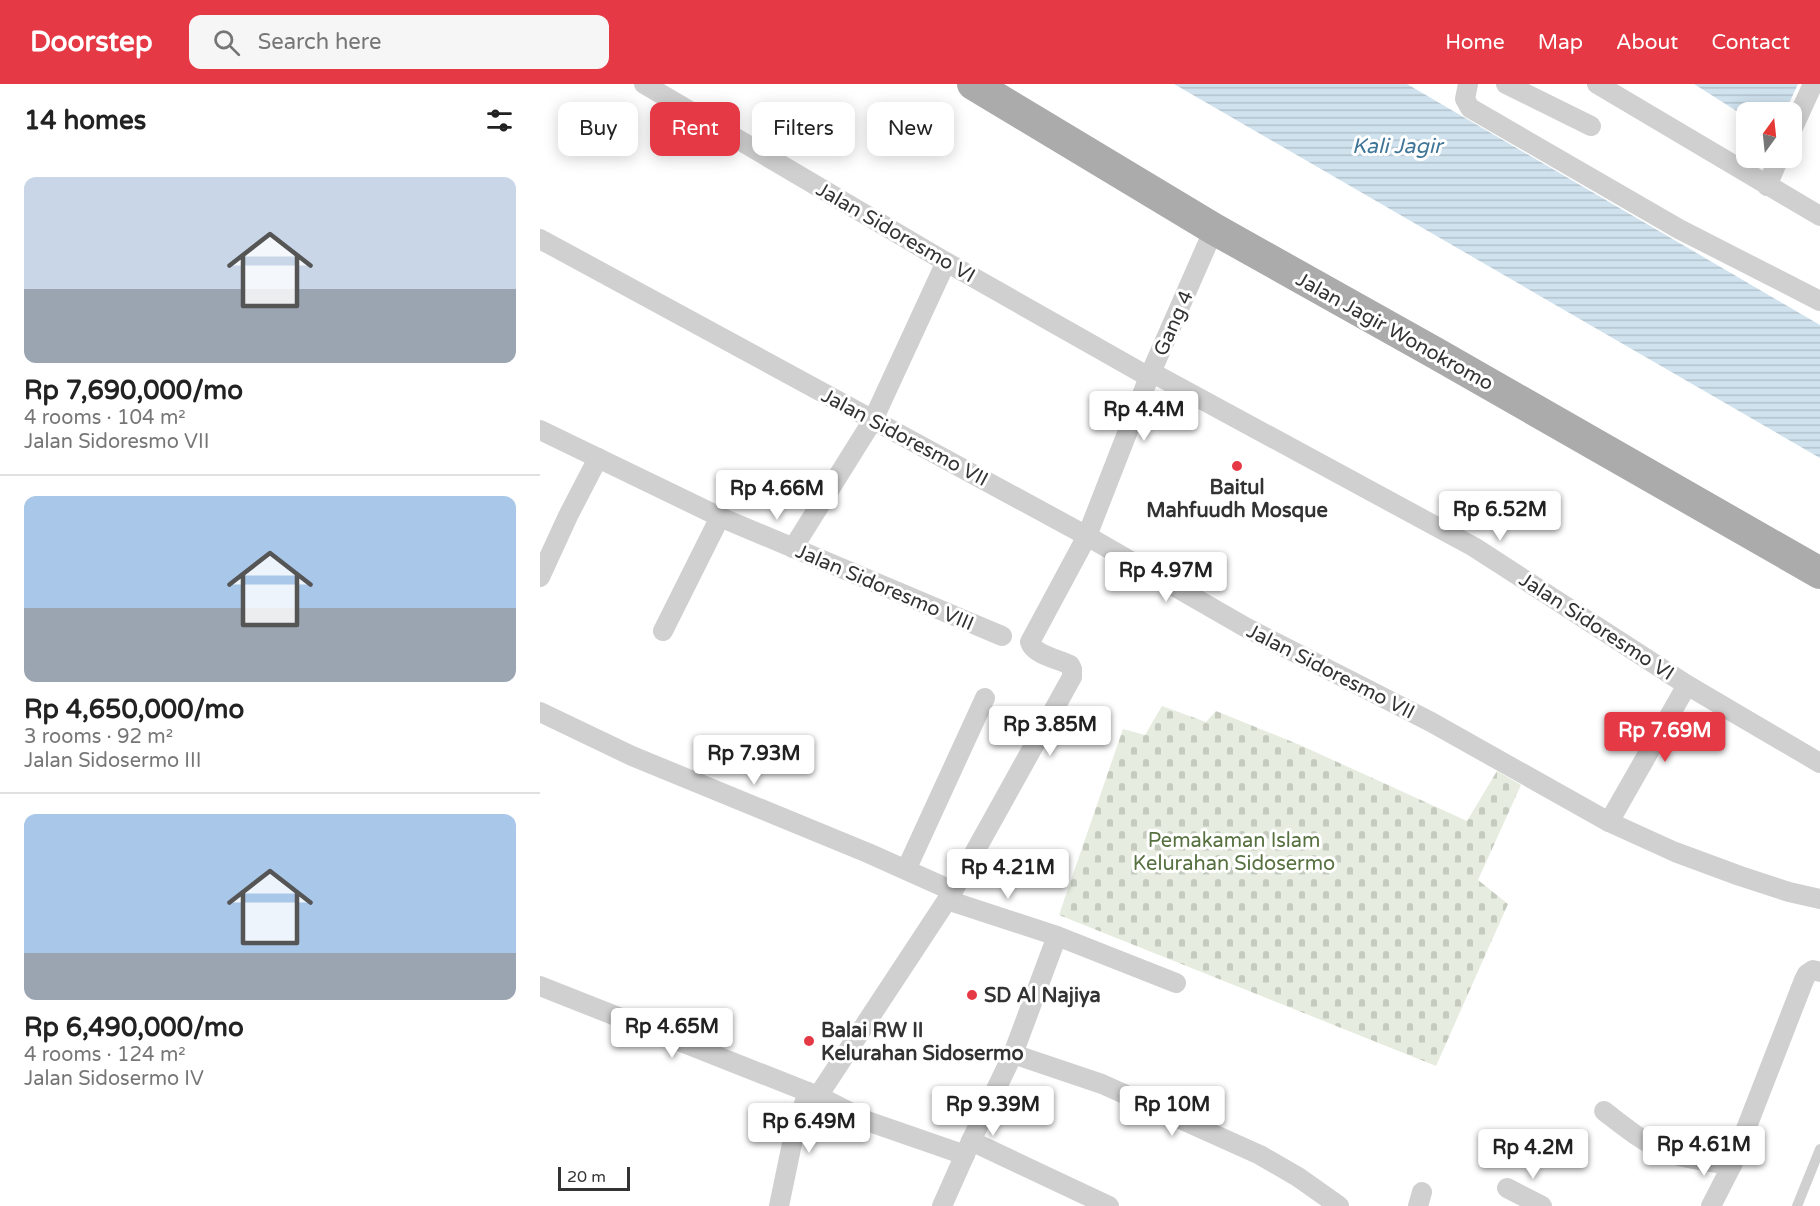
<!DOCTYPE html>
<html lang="en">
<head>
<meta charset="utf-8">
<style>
  :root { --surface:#fff; --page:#f6f6f6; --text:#222; --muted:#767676; --line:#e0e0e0; --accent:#e63946 }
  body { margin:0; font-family:"Varela Round",sans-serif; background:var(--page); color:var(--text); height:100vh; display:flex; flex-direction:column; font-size:22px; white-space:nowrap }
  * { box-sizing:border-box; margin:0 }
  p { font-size:20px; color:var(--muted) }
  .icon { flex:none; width:33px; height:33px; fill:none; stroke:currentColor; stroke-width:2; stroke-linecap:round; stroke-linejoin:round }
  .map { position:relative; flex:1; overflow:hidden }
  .details { display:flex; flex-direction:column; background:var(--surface); width:540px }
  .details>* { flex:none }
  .guide { position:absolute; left:18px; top:18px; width:570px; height:54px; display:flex; gap:12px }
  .needle { width:39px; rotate:15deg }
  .buttons { position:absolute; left:1196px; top:18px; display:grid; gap:12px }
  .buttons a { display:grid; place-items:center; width:66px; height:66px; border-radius:12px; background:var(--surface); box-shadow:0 3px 15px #0003; font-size:30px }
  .scale { position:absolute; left:18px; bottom:15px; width:72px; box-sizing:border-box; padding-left:6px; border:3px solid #333; border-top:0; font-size:16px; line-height:21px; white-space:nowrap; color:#333; -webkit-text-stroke:4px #fff; paint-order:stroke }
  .price { position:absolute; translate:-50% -51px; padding:0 14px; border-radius:6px; background:#fff; color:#222; font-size:20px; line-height:39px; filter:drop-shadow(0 2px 3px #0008) }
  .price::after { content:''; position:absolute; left:50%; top:36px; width:18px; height:14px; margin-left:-9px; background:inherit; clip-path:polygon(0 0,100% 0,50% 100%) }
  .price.current { background:var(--accent); color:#fff }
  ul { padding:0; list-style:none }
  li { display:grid; align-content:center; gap:12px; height:318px; padding:0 24px }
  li+li { border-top:2px solid var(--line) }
  li span { display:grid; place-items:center; height:186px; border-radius:12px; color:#555 }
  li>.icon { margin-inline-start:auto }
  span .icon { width:108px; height:108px; fill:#fffc; stroke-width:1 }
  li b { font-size:26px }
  h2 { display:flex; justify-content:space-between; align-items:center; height:72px; padding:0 24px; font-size:26px }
  .chip { padding:0 21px; border-radius:12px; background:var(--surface); box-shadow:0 3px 15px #0003; font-size:21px; line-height:54px }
  .chip.current { background:var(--accent); color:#fff }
  header { display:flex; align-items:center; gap:36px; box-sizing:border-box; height:84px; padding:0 30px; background:var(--accent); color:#fff }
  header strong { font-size:28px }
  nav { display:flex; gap:33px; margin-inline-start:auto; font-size:21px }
  .search { width:420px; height:54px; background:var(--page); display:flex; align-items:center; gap:15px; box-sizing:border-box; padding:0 21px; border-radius:12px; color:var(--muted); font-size:22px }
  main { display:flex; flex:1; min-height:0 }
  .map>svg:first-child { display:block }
  .cemetery { fill:url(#cemetery-stones) }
  .water { fill:url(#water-rules) }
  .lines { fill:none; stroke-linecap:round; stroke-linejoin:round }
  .lane { stroke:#d0d0d0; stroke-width:10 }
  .street { stroke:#d0d0d0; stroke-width:20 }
  .primary { stroke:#ababab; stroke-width:32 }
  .poi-dot { fill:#e63946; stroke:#fff; stroke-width:2 }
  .labels { text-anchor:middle; stroke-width:6; stroke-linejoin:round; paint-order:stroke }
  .street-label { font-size:20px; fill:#333; stroke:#fff }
  .poi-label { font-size:20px; font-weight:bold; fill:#333; stroke:#fff; text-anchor:start }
  .park-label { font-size:20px; fill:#56703f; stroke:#fff }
  .water-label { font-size:21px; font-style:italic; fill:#3f7597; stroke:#fff }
</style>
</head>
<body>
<header>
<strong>Doorstep</strong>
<div class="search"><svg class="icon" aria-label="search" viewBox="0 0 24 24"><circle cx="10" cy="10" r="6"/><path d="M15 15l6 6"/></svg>Search here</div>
<nav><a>Home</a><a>Map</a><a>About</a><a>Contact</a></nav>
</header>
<main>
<section class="details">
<h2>14 homes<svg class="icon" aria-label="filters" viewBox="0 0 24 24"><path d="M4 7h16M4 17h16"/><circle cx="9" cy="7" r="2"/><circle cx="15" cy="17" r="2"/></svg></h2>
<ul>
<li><span style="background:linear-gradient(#c9d6e8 60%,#9aa5b1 0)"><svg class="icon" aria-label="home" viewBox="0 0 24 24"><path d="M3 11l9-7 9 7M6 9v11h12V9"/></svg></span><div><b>Rp 7,690,000/mo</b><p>4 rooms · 104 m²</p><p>Jalan Sidoresmo VII</p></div></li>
<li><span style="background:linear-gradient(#a9c7e8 60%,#9aa5b1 0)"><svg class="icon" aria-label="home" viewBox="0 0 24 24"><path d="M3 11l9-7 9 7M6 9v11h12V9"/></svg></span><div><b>Rp 4,650,000/mo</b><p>3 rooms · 92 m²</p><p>Jalan Sidosermo III</p></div></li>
<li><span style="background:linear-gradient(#a9c7e8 75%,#9aa5b1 0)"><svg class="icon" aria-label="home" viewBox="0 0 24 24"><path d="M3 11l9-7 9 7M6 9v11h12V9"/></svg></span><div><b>Rp 6,490,000/mo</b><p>4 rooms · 124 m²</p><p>Jalan Sidosermo IV</p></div></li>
</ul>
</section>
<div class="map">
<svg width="1280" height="1122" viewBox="0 0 1280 1122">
  <defs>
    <pattern id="cemetery-stones" width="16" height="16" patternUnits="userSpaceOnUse" patternTransform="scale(1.5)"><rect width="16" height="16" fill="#e6ecdf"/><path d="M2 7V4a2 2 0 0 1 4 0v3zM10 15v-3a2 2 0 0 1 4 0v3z" fill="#c6cbc0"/></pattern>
    <pattern id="water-rules" width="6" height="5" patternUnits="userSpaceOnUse" patternTransform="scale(1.5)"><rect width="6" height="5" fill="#cfe2ee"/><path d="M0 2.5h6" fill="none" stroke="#b2c2cd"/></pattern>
  </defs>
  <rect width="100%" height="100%" fill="#fff"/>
  <path class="cemetery" d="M622 622 666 638 676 627 760 661 927 737 957 687 981 701 938 796 968 820 896 982 519 831 583 645 605 651Z"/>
  <g class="water">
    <path d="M634 0H867L1280 241V374Z"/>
    <path d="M1154 0H1258L1245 28H1206V33Z"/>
  </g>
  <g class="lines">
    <path class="lane" d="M1257 1122 1280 1065"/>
    <g class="street">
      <path d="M104 0 406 178 609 293"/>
      <path d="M928 0 925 15 930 24 1139 145 1280 217"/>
      <path d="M966 0 1051 42"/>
      <path d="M1057 0 1280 132"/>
      <path d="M1251 48 1273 0"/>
      <path d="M1227 102 1239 74"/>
      <path d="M0 155 547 452 705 543 891 638 1069 738 1135 768 1200 792 1249 808 1280 815"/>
      <path d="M611 288 934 463 1147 601 1280 679"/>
      <path d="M0 346 180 433 462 552"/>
      <path d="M253 464 333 336 406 178"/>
      <path d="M0 493 28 432 58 374"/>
      <path d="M123 547 180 433"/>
      <path d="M0 628 92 672 328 769 413 807"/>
      <path d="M1069 738 1147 601"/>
      <path d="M366 786 445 614"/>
      <path d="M407 816 517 852 636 899"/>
      <path d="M0 902 278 1012 327 1037 425 1071"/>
      <path d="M473 970 562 1000 720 1071 758 1093 799 1122"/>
      <path d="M278 1012 413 807 532 593V585L530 581C518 575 494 571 490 558L547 452 609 293 674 145"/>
      <path d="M1064 1027C1085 1043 1106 1061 1132 1070 1151 1076 1171 1078 1192 1081"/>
      <path d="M431 1057 569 1122"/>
      <path d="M967 1104 1002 1122"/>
      <path d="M239 1122 254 1050 268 1008"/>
      <path d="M402 1122 431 1057 473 970 517 852"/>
      <path d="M878 1122 882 1108"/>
      <path d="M1171 1122 1192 1081 1264 896 1267 890 1273 886 1280 888"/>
    </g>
    <path class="primary" d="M433 0 674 145 897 270 1280 489"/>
  </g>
  <g class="poi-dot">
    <circle cx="697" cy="382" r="6"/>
    <circle cx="432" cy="911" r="6"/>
    <circle cx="269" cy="957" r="6"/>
  </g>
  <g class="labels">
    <g class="street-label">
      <text transform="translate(356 148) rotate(30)" y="7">Jalan Sidoresmo VI</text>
      <text transform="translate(633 239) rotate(-66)" y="7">Gang 4</text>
      <text transform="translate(855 247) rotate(29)" y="7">Jalan Jagir Wonokromo</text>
      <text transform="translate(365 353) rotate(28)" y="7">Jalan Sidoresmo VII</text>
      <text transform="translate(345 503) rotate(23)" y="7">Jalan Sidoresmo VIII</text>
      <text transform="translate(1057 542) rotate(33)" y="7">Jalan Sidoresmo VI</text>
      <text transform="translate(791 587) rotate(27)" y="7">Jalan Sidoresmo VII</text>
    </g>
    <g class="poi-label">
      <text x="697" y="410" text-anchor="middle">Baitul<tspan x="697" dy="23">Mahfuudh Mosque</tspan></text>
      <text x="444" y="918">SD Al Najiya</text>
      <text x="281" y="953">Balai RW II<tspan x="281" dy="23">Kelurahan Sidosermo</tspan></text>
    </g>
    <g class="park-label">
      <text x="694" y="763">Pemakaman Islam<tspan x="694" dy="23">Kelurahan Sidosermo</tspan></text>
    </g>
    <g class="water-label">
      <text x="857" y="69">Kali Jagir</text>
    </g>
  </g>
</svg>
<div class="buttons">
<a><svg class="needle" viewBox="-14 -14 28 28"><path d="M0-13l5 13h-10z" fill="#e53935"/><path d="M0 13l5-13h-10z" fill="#767676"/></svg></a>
</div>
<div class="scale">20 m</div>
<b class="price" style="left:604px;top:358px">Rp 4.4M</b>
<b class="price" style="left:237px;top:437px">Rp 4.66M</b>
<b class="price" style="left:960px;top:458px">Rp 6.52M</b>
<b class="price" style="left:626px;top:519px">Rp 4.97M</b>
<b class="price" style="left:510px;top:673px">Rp 3.85M</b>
<b class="price current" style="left:1125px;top:679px">Rp 7.69M</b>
<b class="price" style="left:214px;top:702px">Rp 7.93M</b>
<b class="price" style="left:468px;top:816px">Rp 4.21M</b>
<b class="price" style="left:132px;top:975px">Rp 4.65M</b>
<b class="price" style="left:453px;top:1053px">Rp 9.39M</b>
<b class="price" style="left:632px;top:1053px">Rp 10M</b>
<b class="price" style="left:269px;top:1070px">Rp 6.49M</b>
<b class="price" style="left:1164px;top:1093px">Rp 4.61M</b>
<b class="price" style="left:993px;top:1096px">Rp 4.2M</b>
<div class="guide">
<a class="chip">Buy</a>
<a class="chip current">Rent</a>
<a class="chip">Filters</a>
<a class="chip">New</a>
</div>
</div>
</main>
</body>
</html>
